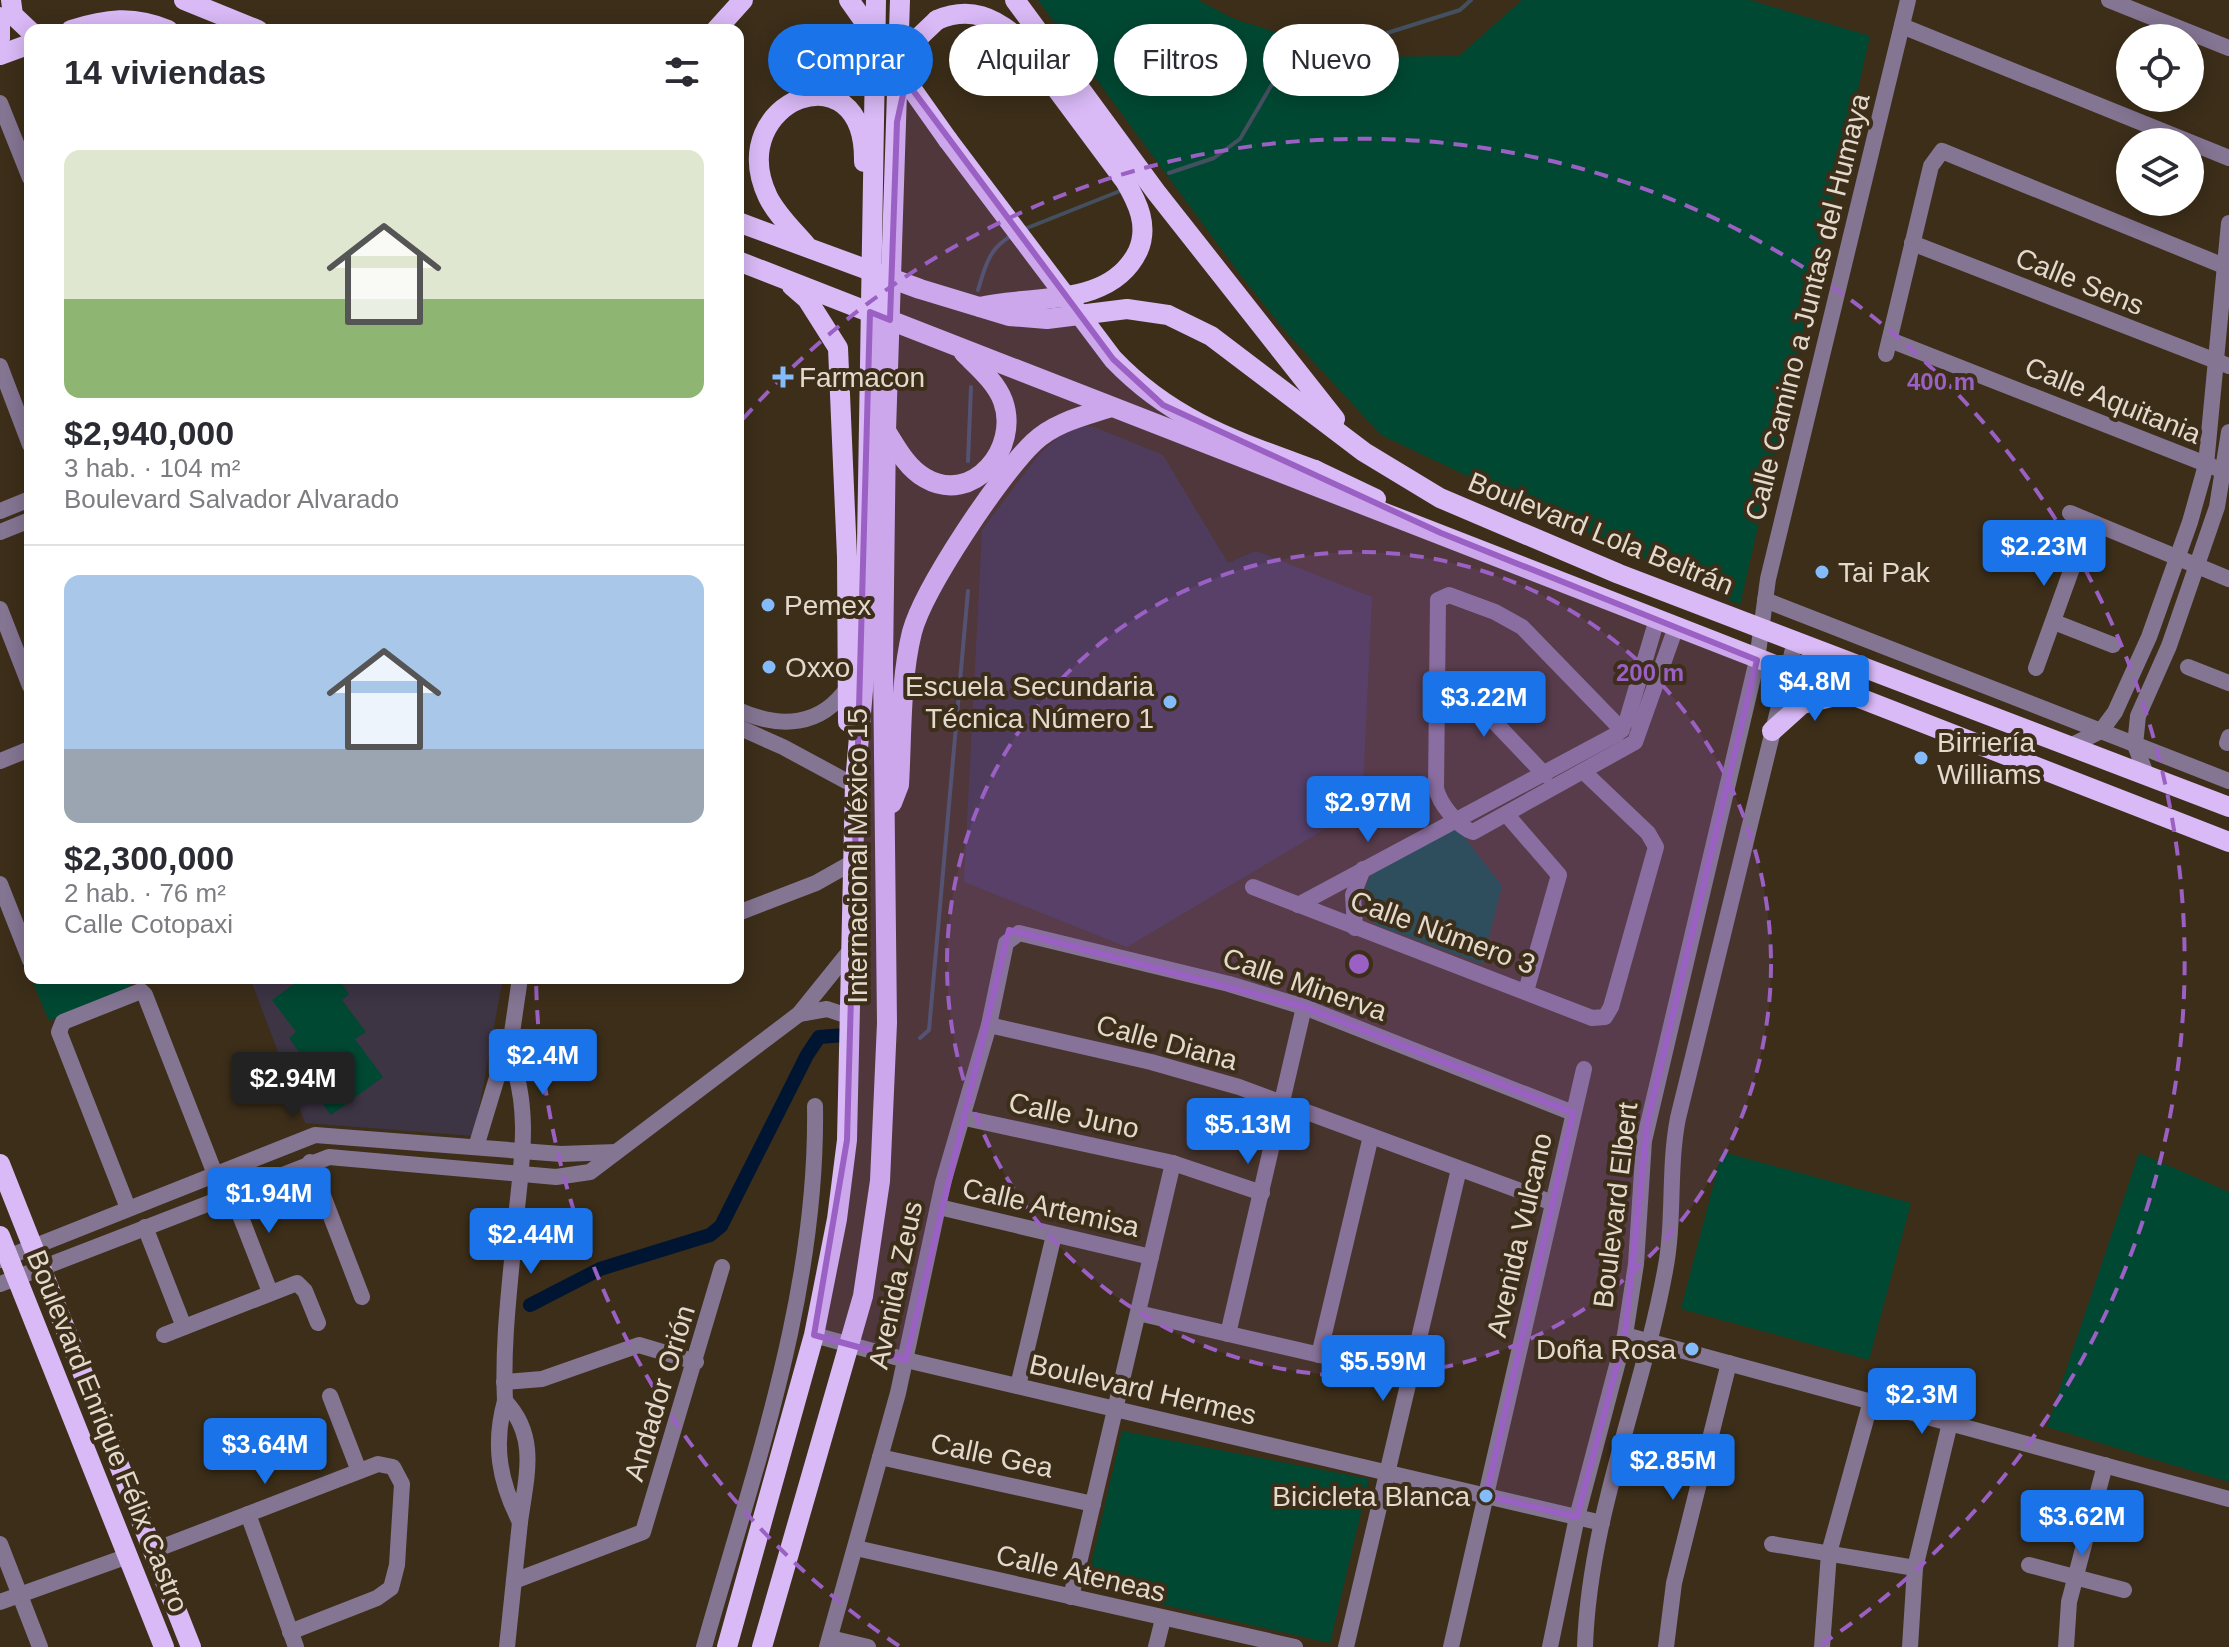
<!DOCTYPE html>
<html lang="es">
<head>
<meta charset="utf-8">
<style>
  :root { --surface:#fff; --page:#f2f2f3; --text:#2b2b33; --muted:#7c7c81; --line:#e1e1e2; --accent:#1a73e8 }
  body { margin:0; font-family:Arial,sans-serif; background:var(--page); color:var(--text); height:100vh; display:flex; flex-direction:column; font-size:30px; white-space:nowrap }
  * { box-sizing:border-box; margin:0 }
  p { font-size:26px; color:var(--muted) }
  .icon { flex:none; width:44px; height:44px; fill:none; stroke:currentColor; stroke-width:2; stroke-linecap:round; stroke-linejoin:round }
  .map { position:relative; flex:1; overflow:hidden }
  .sheet { position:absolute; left:24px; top:24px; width:720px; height:960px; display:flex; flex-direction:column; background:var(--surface); border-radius:16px; box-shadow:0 4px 20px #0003 }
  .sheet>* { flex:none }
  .top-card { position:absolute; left:768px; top:24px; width:760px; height:72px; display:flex; gap:16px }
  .fabs { position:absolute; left:2116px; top:24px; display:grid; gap:16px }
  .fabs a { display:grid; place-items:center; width:88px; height:88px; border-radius:50%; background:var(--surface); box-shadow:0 4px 20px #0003; font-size:40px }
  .price { position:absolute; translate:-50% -68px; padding:0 18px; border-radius:8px; background:var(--accent); color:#fff; font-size:26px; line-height:52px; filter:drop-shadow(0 2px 4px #0008) }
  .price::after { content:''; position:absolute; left:50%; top:48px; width:24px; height:18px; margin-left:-12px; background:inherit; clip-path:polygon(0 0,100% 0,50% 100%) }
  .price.on { background:#222; color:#fff }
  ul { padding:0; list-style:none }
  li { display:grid; align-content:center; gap:16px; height:424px; padding:0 40px }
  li+li { border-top:2px solid var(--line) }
  li span { display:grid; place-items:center; height:248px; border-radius:16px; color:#555 }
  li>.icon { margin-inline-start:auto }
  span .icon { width:144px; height:144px; fill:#fffc; stroke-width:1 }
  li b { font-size:34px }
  h2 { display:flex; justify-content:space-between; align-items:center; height:96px; padding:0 40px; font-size:34px }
  .chip { padding:0 28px; border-radius:36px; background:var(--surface); box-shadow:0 4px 20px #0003; font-size:28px; line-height:72px }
  .chip.on { background:var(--accent); color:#fff }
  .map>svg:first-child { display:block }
  .education { fill:#3d3444 }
  .green { fill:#014832 }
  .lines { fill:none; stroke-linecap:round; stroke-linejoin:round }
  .stream { stroke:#445060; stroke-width:4 }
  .canal { stroke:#001531; stroke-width:14 }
  .minor { stroke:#847593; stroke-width:16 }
  .major { stroke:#d9b9f6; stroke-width:20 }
  .major-bridge { stroke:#d9b9f6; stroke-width:20 }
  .marked { fill:#9a60c3; fill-opacity:0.2; stroke:#9a60c3; stroke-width:6; stroke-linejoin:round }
  .ring { fill:none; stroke:#9a60c3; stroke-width:4; stroke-dasharray:14 10 }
  .poi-dot { fill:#84bcfb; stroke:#3c2e19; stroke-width:3 }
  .labels { text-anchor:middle; stroke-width:8; stroke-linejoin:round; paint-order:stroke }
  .street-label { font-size:28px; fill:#e3d9cd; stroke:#3c2e19 }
  .poi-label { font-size:28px; fill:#e3d9cd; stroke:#3c2e19; text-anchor:start }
  .centre { fill:#9a60c3; stroke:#3c2e19; stroke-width:4 }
  .ring-label { font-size:24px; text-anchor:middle; font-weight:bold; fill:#9a60c3; stroke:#3c2e19; stroke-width:8; stroke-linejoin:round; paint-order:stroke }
</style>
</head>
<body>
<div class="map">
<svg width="2229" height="1647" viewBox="0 0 2229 1647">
  <rect width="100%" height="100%" fill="#3c2e19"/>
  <g class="education">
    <path d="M1079 426 1094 427 1163 455 1228 563 1256 551 1372 597 1362 807 1127 947 964 882 982 530 1040 453 1061 435Z"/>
    <path d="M250 978H503L474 1136 305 1123Z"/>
  </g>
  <g class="green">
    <path d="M1038 0H1198L1234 19 1354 57 1459 56 1522 0H1750L1870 36 1740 605 1381 435 1286 332 1239 273Z"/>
    <path d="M1455 825 1502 886 1482 964 1374 924C1361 908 1363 891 1371 874Z"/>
    <path d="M31 978H128L131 987 49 1021Z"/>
    <path d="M302 978H338L349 994 342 1000 366 1032 355 1039 383 1077 331 1115 303 1077 312 1070 289 1038 296 1032 272 1000Z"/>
    <path d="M1722 1152 1911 1203 1869 1360 1681 1309Z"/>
    <path d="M2139 1153 2229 1192V1482L2047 1427Z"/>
    <path d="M1122 1431 1369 1479 1330 1643 1086 1587Z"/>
  </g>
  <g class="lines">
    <g class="stream">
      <path d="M1169 173 1214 158 1240 139 1271 86 1311 48 1387 33 1460 10 1471 0"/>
      <path d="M1022 230 1120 191"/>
      <path d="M978 290C985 267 989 248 1011 236"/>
      <path d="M968 461 971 387"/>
      <path d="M920 1038 929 1030 968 591"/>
    </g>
    <path class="canal" d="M530 1305 600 1269 710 1235 721 1226 807 1055 819 1037 845 1035"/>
    <g class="minor">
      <path d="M2109 0 2229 48"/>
      <path d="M1902 26 2229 158"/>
      <path d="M0 103 30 178"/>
      <path d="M1912 243 2229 366"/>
      <path d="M1890 340 2229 473"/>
      <path d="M1886 354 1931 166 1942 151 2229 268"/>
      <path d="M0 366 30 445"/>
      <path d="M0 511 30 499"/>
      <path d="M2070 513 2229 579"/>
      <path d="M0 532 30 520"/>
      <path d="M1765 600 2229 781"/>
      <path d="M0 609 30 686"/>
      <path d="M2054 622 2113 645"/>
      <path d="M2188 667 2229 683"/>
      <path d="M2036 668 2089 521"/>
      <path d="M1435 685 1486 713 1545 775"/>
      <path d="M738 710C780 729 821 727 848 687"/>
      <path d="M738 727 783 747 846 781"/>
      <path d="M1622 730 1522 627 1495 612 1449 595 1438 600 1436 788C1439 803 1458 827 1473 832L1635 742 1676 627"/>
      <path d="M2227 743 2229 737"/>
      <path d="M2072 745 2101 731 2115 712 2149 637 2190 522 2206 465 2229 223"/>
      <path d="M0 761 30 749"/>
      <path d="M2146 774 2135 745 2138 716 2169 646 2217 507 2229 432"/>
      <path d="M1507 815 1559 875 1526 991"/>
      <path d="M0 884 30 960"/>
      <path d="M1253 887 1592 1018 1605 1017 1611 1007 1656 847 1648 833 1585 773"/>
      <path d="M1298 905 1617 734 1627 720 1657 619"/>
      <path d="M738 913 816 883 855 861"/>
      <path d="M1355 928 1353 895 1363 869"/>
      <path d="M799 1014 827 1009 848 1016"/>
      <path d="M989 1025 1151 1062 1239 1087 1553 1203"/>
      <path d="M965 1118 1173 1163 1262 1193"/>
      <path d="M476 1147 499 1071 509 1053 520 978"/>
      <path d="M310 1162 362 1297"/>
      <path d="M231 1192 270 1292"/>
      <path d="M939 1207 1151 1257"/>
      <path d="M128 1208 59 1032 63 1022 141 991 145 995 215 1174"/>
      <path d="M145 1227 184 1327"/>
      <path d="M0 1260 315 1135 561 1154 616 1152"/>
      <path d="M0 1284 329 1157 556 1177 590 1172 799 1014 853 947"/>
      <path d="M1138 1313 1411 1376"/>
      <path d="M1228 1334 1304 1007"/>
      <path d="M164 1335 297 1283 305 1291 318 1323"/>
      <path d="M814 1335 906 1360 1602 1523"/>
      <path d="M1625 1335 2229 1499"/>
      <path d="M1319 1355 1371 1136"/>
      <path d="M504 1382 542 1379 639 1345 696 1362"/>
      <path d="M1018 1386 1054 1235"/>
      <path d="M330 1396 359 1471"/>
      <path d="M505 1401C502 1339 511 1278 516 1217 522 1161 531 1106 509 1053"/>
      <path d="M505 1401C539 1437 526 1477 520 1522 499 1481 493 1444 505 1401Z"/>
      <path d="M880 1457 1093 1504"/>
      <path d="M248 1514 296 1647"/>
      <path d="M0 1544 40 1647"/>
      <path d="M1772 1544 1915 1568"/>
      <path d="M856 1548 1295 1647"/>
      <path d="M152 1551 378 1464 393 1467 402 1484 397 1565 391 1588 377 1598 290 1632"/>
      <path d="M2029 1565 2124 1590"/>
      <path d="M514 1581 643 1532 722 1267"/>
      <path d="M1071 1597 1173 1163"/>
      <path d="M0 1602 128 1556"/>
      <path d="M830 1638 868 1647"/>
      <path d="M507 1647 520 1522"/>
      <path d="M704 1647C754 1469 818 1293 815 1106"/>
      <path d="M827 1647 898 1393 943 1183 989 1025 1006 943 1019 933 1229 984 1304 1007 1573 1113"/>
      <path d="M1156 1647 1163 1619"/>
      <path d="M1346 1647 1459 1169"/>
      <path d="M1451 1647 1584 1069"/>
      <path d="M1550 1647 1577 1517 1625 1335 1636 1264 1644 1141 1757 660 1768 579 1908 0"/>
      <path d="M1585 1647C1589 1518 1642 1396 1665 1271 1675 1220 1668 1169 1678 1118L1795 641"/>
      <path d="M1666 1647 1674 1583 1729 1363"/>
      <path d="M1822 1647 1829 1553 1871 1401"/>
      <path d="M1910 1647 1915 1568 1950 1423"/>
      <path d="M2066 1647 2069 1602 2105 1465"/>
    </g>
    <g class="major">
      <path d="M11 0 13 15 30 31"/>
      <path d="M184 0 258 30"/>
      <path d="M849 0 948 140"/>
      <path d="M1015 0 1156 192 1335 419"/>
      <path d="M0 17V39"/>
      <path d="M937 20C970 6 995 17 1020 40L1125 181C1138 203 1149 226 1138 251 1110 309 1033 294 980 307"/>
      <path d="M71 30C106 19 133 15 168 30"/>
      <path d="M716 30 743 0"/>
      <path d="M0 55 30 44"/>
      <path d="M738 222 920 289 1009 316 1047 319 1127 309 1168 315 1211 336 1364 452 1440 498 1619 574 2229 807"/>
      <path d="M806 245C793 230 777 215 768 197 722 100 866 45 864 162"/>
      <path d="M738 261 2229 842"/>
      <path d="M792 286 807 299 838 348 847 557 848 722"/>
      <path d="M886 431C896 447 907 468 925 478 973 506 1020 448 1003 401 996 382 978 367 964 353"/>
      <path d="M1315 470 1376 499"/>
      <path d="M1772 731 1802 704 1844 694"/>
      <path d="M892 803 899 785C902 735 900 681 912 632 924 588 1000 474 1034 442 1055 422 1084 416 1111 407"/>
      <path d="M0 1164 191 1647"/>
      <path d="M0 1236 164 1647"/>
      <path d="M727 1647 814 1335 837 1219 847 1140 855 783 865 667"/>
      <path d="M762 1647 863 1296 880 1181 887 1023 883 664"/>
    </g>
    <g class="major-bridge">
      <path d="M906 71 917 39 937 20"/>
      <path d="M948 140 1113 359C1172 421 1236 441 1315 470"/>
      <path d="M883 664 886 431 900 0"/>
      <path d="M865 667 876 0"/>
    </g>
  </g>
  <path class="marked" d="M906 81 1113 359 1163 405 1441 533 1757 660 1648 1120 1625 1335 1577 1517 1486 1496 1573 1113 1304 1007 1009 930 906 1360 814 1335 847 1140 870 312 890 320 897 122Z"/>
  <circle cx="1359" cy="964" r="412" fill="#9a60c3" fill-opacity=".12"/>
  <g class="ring">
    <circle cx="1359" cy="964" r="412"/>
    <path d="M899 1646A823 823 0 0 1 536 978M743 419A823 823 0 1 1 1819 1646"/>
  </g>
  <g class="poi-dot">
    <path d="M779 365h8v8h8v8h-8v8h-8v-8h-8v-8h8z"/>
    <circle cx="1822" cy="572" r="8"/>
    <circle cx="768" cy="605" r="8"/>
    <circle cx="769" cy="667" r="8"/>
    <circle cx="1170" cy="702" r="8"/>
    <circle cx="1921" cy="758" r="8"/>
    <circle cx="1692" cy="1349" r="8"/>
    <circle cx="1486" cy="1496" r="8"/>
  </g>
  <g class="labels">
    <g class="street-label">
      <text transform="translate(2080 281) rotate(22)" y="10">Calle Sens</text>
      <text transform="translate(1807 307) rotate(-76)" y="10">Calle Camino a Juntas del Humaya</text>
      <text transform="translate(2113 400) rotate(22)" y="10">Calle Aquitania</text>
      <text transform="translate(1601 533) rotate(22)" y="10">Boulevard Lola Beltrán</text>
      <text transform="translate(857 856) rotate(-90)" y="10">Internacional México 15</text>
      <text transform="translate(1443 932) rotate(20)" y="10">Calle Número 3</text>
      <text transform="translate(1305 984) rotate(19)" y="10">Calle Minerva</text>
      <text transform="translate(1167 1042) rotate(15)" y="10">Calle Diana</text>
      <text transform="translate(1074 1115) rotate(12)" y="10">Calle Juno</text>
      <text transform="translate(1615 1205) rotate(-83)" y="10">Boulevard Elbert</text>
      <text transform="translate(1051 1207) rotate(13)" y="10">Calle Artemisa</text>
      <text transform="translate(1519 1235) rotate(-77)" y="10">Avenida Vulcano</text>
      <text transform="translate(895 1285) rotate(-78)" y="10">Avenida Zeus</text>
      <text transform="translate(1143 1389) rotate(13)" y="10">Boulevard Hermes</text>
      <text transform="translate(659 1393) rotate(-73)" y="10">Andador Orión</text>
      <text transform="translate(108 1431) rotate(68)" y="10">Boulevard Enrique Félix Castro</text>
      <text transform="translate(992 1455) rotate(12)" y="10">Calle Gea</text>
      <text transform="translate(1081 1573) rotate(13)" y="10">Calle Ateneas</text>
    </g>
    <g class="poi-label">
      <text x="799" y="387">Farmacon</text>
      <text x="1838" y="582">Tai Pak</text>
      <text x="784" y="615">Pemex</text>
      <text x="785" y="677">Oxxo</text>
      <text x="1154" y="696" text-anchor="end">Escuela Secundaria<tspan x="1154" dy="32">Técnica Número 1</tspan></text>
      <text x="1937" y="752">Birriería<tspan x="1937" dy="32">Williams</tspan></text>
      <text x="1676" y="1359" text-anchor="end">Doña Rosa</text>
      <text x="1470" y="1506" text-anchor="end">Bicicleta Blanca</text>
    </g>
  </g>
  <circle cx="1359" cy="964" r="12" class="centre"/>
  <g class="ring-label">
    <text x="1941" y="390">400 m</text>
    <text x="1650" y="681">200 m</text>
  </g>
</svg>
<div class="fabs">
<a><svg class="icon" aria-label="locate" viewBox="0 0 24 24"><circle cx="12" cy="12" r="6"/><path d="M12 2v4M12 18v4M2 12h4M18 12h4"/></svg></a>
<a><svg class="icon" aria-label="layers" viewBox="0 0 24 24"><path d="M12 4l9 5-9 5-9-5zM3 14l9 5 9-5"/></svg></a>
</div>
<b class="price" style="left:2044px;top:588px">$2.23M</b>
<b class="price" style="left:1815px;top:723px">$4.8M</b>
<b class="price" style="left:1484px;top:739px">$3.22M</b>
<b class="price" style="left:1368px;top:844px">$2.97M</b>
<b class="price" style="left:543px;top:1097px">$2.4M</b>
<b class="price on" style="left:293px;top:1120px">$2.94M</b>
<b class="price" style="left:1248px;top:1166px">$5.13M</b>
<b class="price" style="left:269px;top:1235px">$1.94M</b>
<b class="price" style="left:531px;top:1276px">$2.44M</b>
<b class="price" style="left:1383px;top:1403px">$5.59M</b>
<b class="price" style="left:1922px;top:1436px">$2.3M</b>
<b class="price" style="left:265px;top:1486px">$3.64M</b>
<b class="price" style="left:1673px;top:1502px">$2.85M</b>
<b class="price" style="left:2082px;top:1558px">$3.62M</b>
<div class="top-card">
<a class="chip on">Comprar</a>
<a class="chip">Alquilar</a>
<a class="chip">Filtros</a>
<a class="chip">Nuevo</a>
</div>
<section class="sheet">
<h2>14 viviendas<svg class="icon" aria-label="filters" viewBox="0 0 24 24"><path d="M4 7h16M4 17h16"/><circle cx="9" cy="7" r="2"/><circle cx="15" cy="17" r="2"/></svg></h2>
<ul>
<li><span style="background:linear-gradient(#dfe7d0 60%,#8fb573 0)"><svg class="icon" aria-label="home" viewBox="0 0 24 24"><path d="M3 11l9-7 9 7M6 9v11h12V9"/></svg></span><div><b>$2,940,000</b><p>3 hab. · 104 m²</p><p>Boulevard Salvador Alvarado</p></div></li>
<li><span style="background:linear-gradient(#a9c7e8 70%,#9aa5b1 0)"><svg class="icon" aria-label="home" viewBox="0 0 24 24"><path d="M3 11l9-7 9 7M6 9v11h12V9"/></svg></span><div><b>$2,300,000</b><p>2 hab. · 76 m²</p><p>Calle Cotopaxi</p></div></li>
</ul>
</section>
</div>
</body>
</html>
